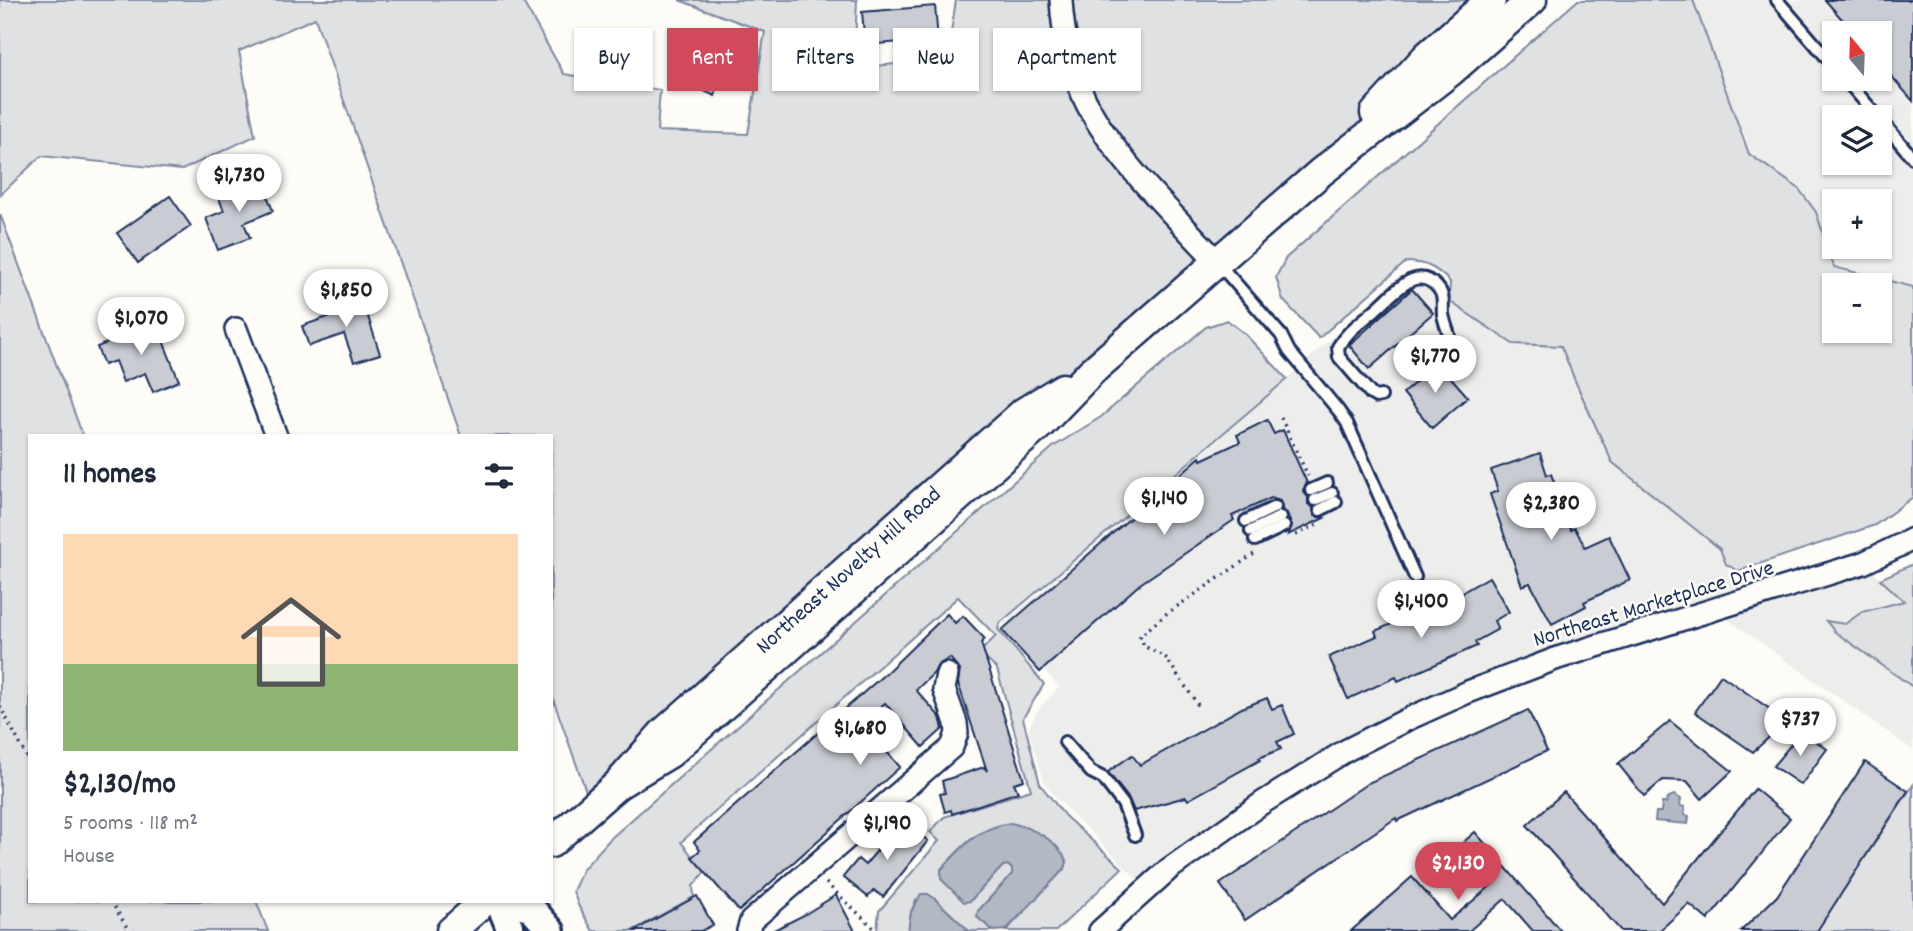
<!DOCTYPE html>
<html lang="en">
<head>
<meta charset="utf-8">
<style>
  :root { --surface:#fff; --page:#f2f2f3; --text:#1f2937; --muted:#747a83; --line:#e0e1e3; --accent:#d1495b }
  body { margin:0; font-family:Dekko,sans-serif; background:var(--page); color:var(--text); height:100vh; display:flex; flex-direction:column; font-size:26px; white-space:nowrap }
  * { box-sizing:border-box; margin:0 }
  p { font-size:23px; color:var(--muted) }
  .icon { flex:none; width:38px; height:38px; fill:none; stroke:currentColor; stroke-width:2; stroke-linecap:round; stroke-linejoin:round }
  .map { position:relative; flex:1; overflow:hidden }
  .sheet { position:absolute; left:28px; top:434px; width:525px; height:469px; display:flex; flex-direction:column; background:var(--surface); border-radius:0px; box-shadow:0 2px 5px #0004 }
  .sheet>* { flex:none }
  .hud { position:absolute; left:574px; top:28px; width:665px; height:63px; display:flex; gap:14px }
  .needle { width:46px; rotate:341deg }
  .fabs { position:absolute; left:1822px; top:21px; display:grid; gap:14px }
  .fabs a { display:grid; place-items:center; width:70px; height:70px; border-radius:0px; background:var(--surface); box-shadow:0 2px 5px #0004; font-size:35px }
  .price { position:absolute; translate:-50% -60px; padding:0 16px; border-radius:24px; background:#fff; color:#222; font-size:23px; line-height:46px; filter:drop-shadow(0 2px 4px #0008) }
  .price::after { content:''; position:absolute; left:50%; top:42px; width:21px; height:16px; margin-left:-10px; background:inherit; clip-path:polygon(0 0,100% 0,50% 100%) }
  .price.selected { background:var(--accent); color:#fff }
  ul { padding:0; list-style:none }
  li { display:grid; align-content:center; gap:14px; height:371px; padding:0 35px }
  li+li { border-top:2px solid var(--line) }
  li span { display:grid; place-items:center; height:217px; border-radius:0px; color:#555 }
  li>.icon { margin-inline-start:auto }
  span .icon { width:126px; height:126px; fill:#fffc; stroke-width:1 }
  li b { font-size:30px }
  h2 { display:flex; justify-content:space-between; align-items:center; height:84px; padding:0 35px; font-size:30px }
  .tag { padding:0 24px; border-radius:0px; background:var(--surface); box-shadow:0 2px 5px #0004; font-size:24px; line-height:63px }
  .tag.selected { background:var(--accent); color:#fff }
  .map>svg:first-child { display:block }
  .built { fill:#edeeec; fill-rule:evenodd }
  .green { fill:#e0e1e3; stroke:#7e88a0; stroke-width:2; fill-rule:evenodd }
  .water { fill:#b3b8c5; stroke:#76819c; stroke-width:2 }
  .building { fill:#c9ccd3; stroke:#1b2f5e; stroke-width:2 }
  .lines { fill:none; stroke-linecap:round; stroke-linejoin:round }
  .service-casing { stroke:#1b2f5e; stroke-width:16 }
  .minor-casing { stroke:#1b2f5e; stroke-width:26 }
  .tertiary-casing { stroke:#1b2f5e; stroke-width:32 }
  .secondary-casing { stroke:#1b2f5e; stroke-width:33 }
  .path { stroke:#1b2f5e; stroke-width:3.5; stroke-dasharray:2 5; stroke-linecap:butt }
  .service { stroke:#fdfcf7; stroke-width:10 }
  .minor { stroke:#fdfcf7; stroke-width:21 }
  .tertiary { stroke:#fdfcf7; stroke-width:26 }
  .secondary { stroke:#fdfcf7; stroke-width:28 }
  .labels { text-anchor:middle; stroke-width:5; stroke-linejoin:round; paint-order:stroke }
  .street-label { font-size:23px; fill:#1b2f5e; stroke:#fdfcf7 }
</style>
</head>
<body>
<div class="map">
<svg width="1913" height="931" viewBox="0 0 1913 931">
  <rect width="100%" height="100%" fill="#fdfcf7"/>
  <filter id="ink" filterUnits="userSpaceOnUse"><feTurbulence type="fractalNoise" baseFrequency=".0143" numOctaves="2"/><feDisplacementMap in="SourceGraphic" scale="14" xChannelSelector="R" yChannelSelector="G"/><feConvolveMatrix kernelMatrix="1 2 1 2 8 2 1 2 1" color-interpolation-filters="sRGB"/></filter>
  <g filter="url(#ink)">
    <g class="built">
      <path d="M1693 0H1913V287L1834 267 1816 212 1798 188 1749 154ZM1834 33H1880V79H1834ZM1834 117H1880V163H1834ZM1834 201H1880V247H1834Z"/>
      <path d="M1407 273H1427L1437 278 1447 289 1449 301 1513 343 1561 346 1576 383 1612 462 1721 549 1740 601 1863 563 1913 607V750L1713 609 1406 720 1148 888 1132 874 1056 798 1044 781 1029 732 1030 725 1038 710 1059 687 1003 624 1221 438 1399 277Z"/>
    </g>
    <g class="green">
      <path d="M0 0H525L523 2 564 74 660 90 657 131 748 134 765 32 679 0H857L854 68 947 59 956 0H1491L1321 172 592 808 551 693V436H461L315 18 239 51 255 136 182 170 41 156 0 195Z"/>
      <path d="M1578 0H1693L1749 154 1798 188 1816 212 1834 267 1913 287V497L1875 525 1738 571 1726 564 1720 549 1612 462 1576 383 1561 346 1513 344 1449 301 1450 282C1437 268 1426 262 1406 262L1319 338 1283 300 1276 277 1286 258ZM1834 285H1880V331H1834Z"/>
      <path d="M0 214 83 436H30V901H256L268 931H0Z"/>
      <path d="M1227 320 1245 334 1287 379 1000 623 998 629 1044 684 1023 718 1040 784 1065 816 1122 868 1056 931H1006L1065 868 1067 862 1011 823C977 828 964 845 941 869L970 901 1003 866 1008 865 1012 869V874L978 911 977 917 994 931H969L934 898 916 900 911 912 908 931H877L879 911 939 841 930 832 944 817 1031 790 997 669 979 653 996 636 958 597 681 842 705 872 693 886 694 897 632 931H593L579 907 573 891 583 869 610 839 1053 447 1101 417 1206 327Z"/>
      <path d="M1913 564V687L1835 632 1826 621 1845 624 1862 612 1904 601 1880 579Z"/>
      <path d="M1913 785V931H1815L1818 928Z"/>
    </g>
    <g class="water">
      <path d="M1674 795 1681 799 1680 806 1685 807 1684 815 1689 816 1688 824 1655 821 1656 812H1661L1662 803H1666L1667 798Z"/>
      <path d="M1011 823C1033 828 1058 840 1067 862L1065 868 1006 930 994 931 977 917 978 911 1012 874V869L1008 865 1003 866 970 901 964 902 941 879V870C964 845 977 828 1011 823Z"/>
      <path d="M921 894H928L934 898 969 931H908L911 912Z"/>
    </g>
    <g class="building">
      <path d="M1825 0H1913V101L1880 63V33H1854Z"/>
      <path d="M935 6 938 39 865 45 862 12Z"/>
      <path d="M697 35 738 48 733 70 724 68 715 96 675 78 684 50 693 51Z"/>
      <path d="M261 179 273 211 244 223 250 238 218 250 206 218 224 211 218 196Z"/>
      <path d="M170 196 191 226 138 263 117 233Z"/>
      <path d="M1412 289 1433 313 1369 369 1349 345Z"/>
      <path d="M361 295 380 354 354 362 344 334 309 346 302 326 339 313 336 303Z"/>
      <path d="M156 323 179 381 153 392 145 373 123 382 115 361 104 365 97 347Z"/>
      <path d="M1438 363 1468 397 1432 428 1403 393Z"/>
      <path d="M1267 420 1274 434 1283 430 1307 483 1303 490 1308 497V504L1313 507 1315 516 1324 518 1288 535 1292 526 1287 513 1282 510 1280 501 1271 498 1232 516 1234 520 1140 584 1040 672 1002 630 1200 457 1201 460 1240 442 1237 435Z"/>
      <path d="M1540 453 1547 475 1551 474 1571 530 1575 528 1585 547 1609 536 1630 580 1584 602 1586 606 1552 624 1530 583 1522 586 1490 494 1498 491 1491 470Z"/>
      <path d="M1489 577 1509 612 1494 621 1498 629 1475 642 1477 646 1398 681 1396 677 1348 699 1329 657 1377 636 1375 631 1454 597Z"/>
      <path d="M947 614 955 623 963 616 985 639 981 643 1024 780 1014 783 1018 792 952 814 951 810 945 812 940 794 945 793 942 781 984 767 987 771 958 683 960 670 950 658 938 665 934 673 916 690 940 717 943 729 923 747 885 703 862 723 900 767 739 911 692 857 700 850 694 842 887 672Z"/>
      <path d="M1721 675 1787 721 1753 752 1695 712Z"/>
      <path d="M1267 698 1272 709 1282 705 1294 734 1277 742 1281 749 1259 758 1260 760 1188 800 1186 797 1134 811 1129 799 1108 772 1132 755 1140 765 1242 708Z"/>
      <path d="M1528 710 1547 751 1397 821 1396 818 1245 920 1220 884 1368 783Z"/>
      <path d="M1670 721 1732 771 1702 799 1687 781 1663 780 1644 796 1618 764Z"/>
      <path d="M1802 731 1827 749 1801 785 1773 766Z"/>
      <path d="M1865 762 1908 791 1817 931H1741L1777 896Z"/>
      <path d="M1755 789 1790 818 1708 920 1689 904 1659 931H1621L1527 825 1564 792 1662 903Z"/>
      <path d="M903 820 928 841 883 897 874 890 868 897 843 877 858 859 865 865Z"/>
      <path d="M1475 832 1561 931H1533L1505 899 1469 931H1351L1412 877 1450 920 1493 884 1459 846Z"/>
      <path d="M836 895 855 931H772L804 915Z"/>
      <path d="M697 896 713 925 701 931H634Z"/>
    </g>
    <g class="lines">
      <g class="service-casing">
        <g id="service">
          <path d="M1777 0 1834 66"/>
          <path d="M1845 79 1878 117"/>
          <path d="M1880 119 1913 158"/>
          <path d="M1217 262 1281 335 1289 351 1338 410 1347 423 1415 577"/>
          <path d="M1381 396 1376 397 1371 394 1339 357 1338 347C1347 331 1363 321 1376 309 1393 295 1416 262 1438 288 1445 296 1442 304 1443 314 1444 321 1447 328 1449 335"/>
          <path d="M1311 490 1327 483"/>
          <path d="M1315 500 1332 493"/>
          <path d="M1320 510 1336 502"/>
          <path d="M1246 521 1275 507"/>
          <path d="M1251 531 1280 517"/>
          <path d="M1255 540 1284 526"/>
          <path d="M1065 742 1091 772 1103 778 1123 804 1135 835"/>
        </g>
      </g>
      <g class="minor-casing">
        <g id="minor">
          <path d="M1061 0C1063 36 1071 72 1087 104 1116 161 1175 215 1217 262"/>
          <path d="M236 329 276 436"/>
          <path d="M748 931 751 921 952 747 957 733 956 723 944 689 947 674"/>
          <path d="M1100 931 1169 869 1262 803 1345 751 1406 720 1468 692 1558 658 1863 563 1913 539"/>
        </g>
      </g>
      <g class="tertiary-casing">
        <g id="tertiary">
          <path d="M499 901 511 931"/>
          <path d="M515 901 532 909 551 931"/>
        </g>
      </g>
      <g class="secondary-casing">
        <g id="secondary">
          <path d="M1375 113 1427 56 1491 0"/>
          <path d="M617 785 670 753 1041 424 1092 371 1321 172 1450 72 1532 0"/>
          <path id="s1" d="M551 843 617 785 663 733 1024 412 1063 388"/>
          <path d="M451 931 485 901"/>
        </g>
      </g>
      <g class="path">
        <path d="M1281 418 1308 476"/>
        <path d="M1296 535 1317 525"/>
        <path d="M1198 705 1166 658 1144 646 1140 636 1166 614 1254 554"/>
        <path d="M0 706 30 763"/>
        <path d="M826 883 877 931"/>
        <path d="M111 901 129 931"/>
      </g>
      <use href="#service" class="service"/>
      <use href="#minor" class="minor"/>
      <use href="#tertiary" class="tertiary"/>
      <use href="#secondary" class="secondary"/>
    </g>
  </g>
  <g class="labels">
    <g class="street-label">
      <text dy="8" stroke="none"><textPath href="#s1" startOffset="404">Northeast Novelty Hill Road</textPath></text>
      <text transform="translate(1653 602) rotate(-17)" y="8">Northeast Marketplace Drive</text>
    </g>
  </g>
</svg>
<div class="fabs">
<a><svg class="needle" viewBox="-14 -14 28 28"><path d="M0-13l5 13h-10z" fill="#e53935"/><path d="M0 13l5-13h-10z" fill="#747a83"/></svg></a>
<a><svg class="icon" aria-label="layers" viewBox="0 0 24 24"><path d="M12 4l9 5-9 5-9-5zM3 14l9 5 9-5"/></svg></a>
<a>+</a>
<a>−</a>
</div>
<b class="price" style="left:239px;top:214px">$1,730</b>
<b class="price" style="left:346px;top:329px">$1,850</b>
<b class="price" style="left:141px;top:357px">$1,070</b>
<b class="price" style="left:1435px;top:395px">$1,770</b>
<b class="price" style="left:1164px;top:537px">$1,140</b>
<b class="price" style="left:1551px;top:542px">$2,380</b>
<b class="price" style="left:1421px;top:640px">$1,400</b>
<b class="price" style="left:1800px;top:758px">$737</b>
<b class="price" style="left:860px;top:767px">$1,680</b>
<b class="price" style="left:887px;top:862px">$1,190</b>
<b class="price selected" style="left:1458px;top:902px">$2,130</b>
<div class="hud">
<a class="tag">Buy</a>
<a class="tag selected">Rent</a>
<a class="tag">Filters</a>
<a class="tag">New</a>
<a class="tag">Apartment</a>
</div>
<section class="sheet">
<h2>11 homes<svg class="icon" aria-label="filters" viewBox="0 0 24 24"><path d="M4 7h16M4 17h16"/><circle cx="9" cy="7" r="2"/><circle cx="15" cy="17" r="2"/></svg></h2>
<ul>
<li><span style="background:linear-gradient(#ffd9b3 60%,#8fb573 0)"><svg class="icon" aria-label="home" viewBox="0 0 24 24"><path d="M3 11l9-7 9 7M6 9v11h12V9"/></svg></span><div><b>$2,130/mo</b><p>5 rooms · 118 m²</p><p>House</p></div></li>
</ul>
</section>
</div>
</body>
</html>
